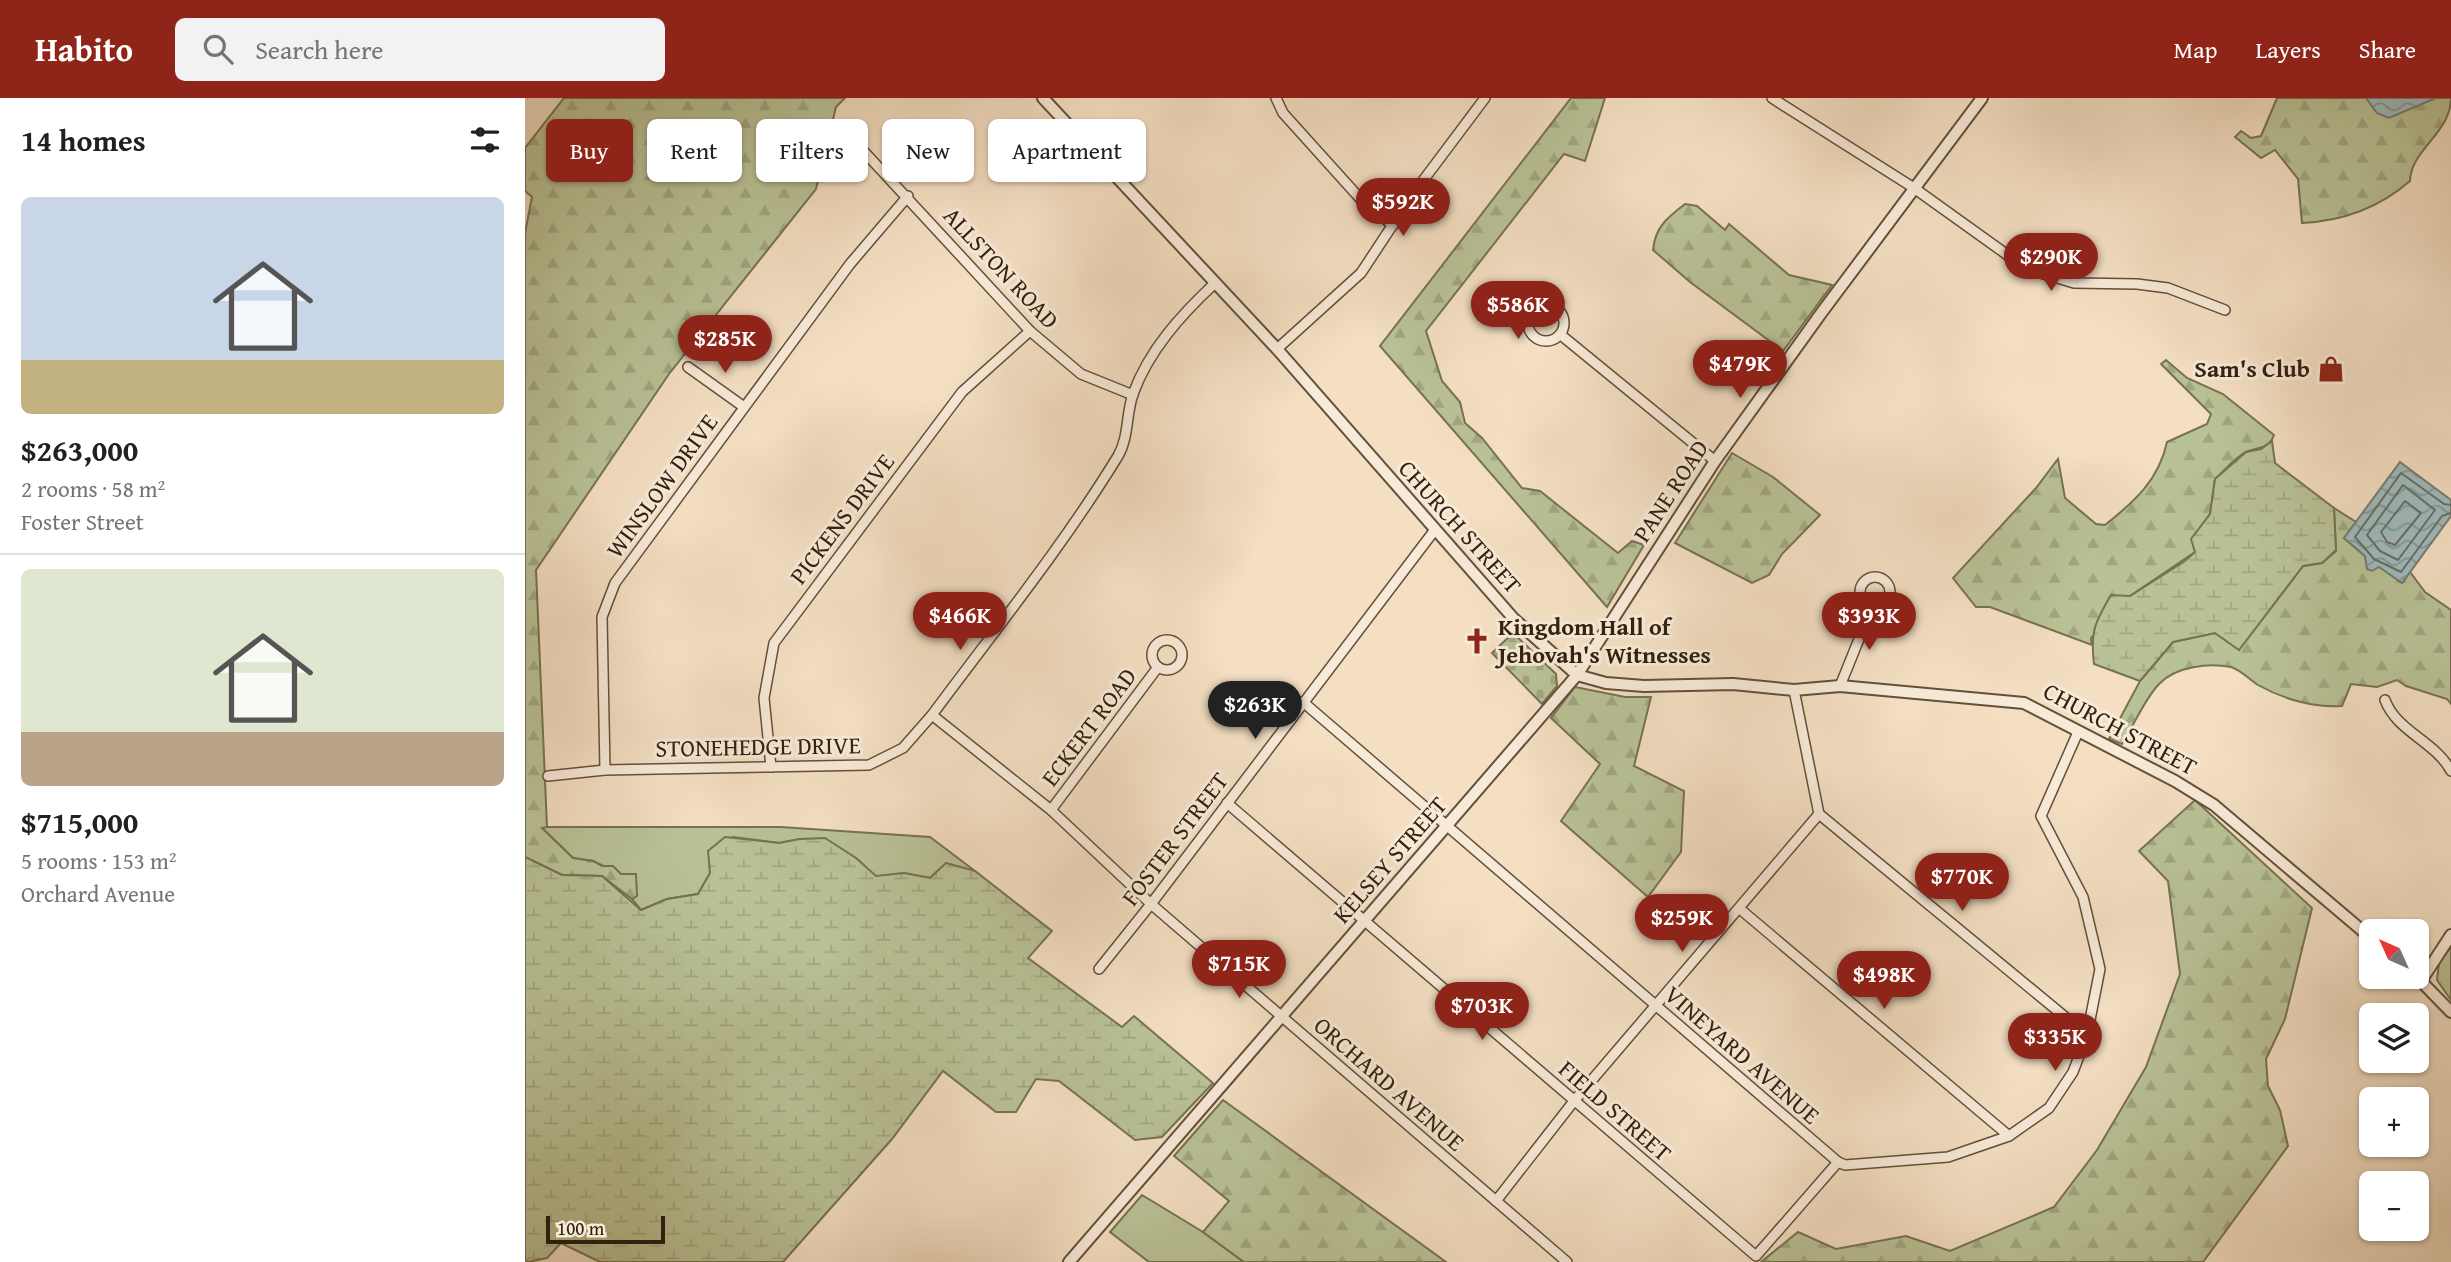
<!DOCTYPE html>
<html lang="en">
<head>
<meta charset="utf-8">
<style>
  :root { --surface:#fff; --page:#f2f2f2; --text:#202124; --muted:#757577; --line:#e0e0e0; --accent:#8f2418 }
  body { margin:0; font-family:"Gentium Book Plus",serif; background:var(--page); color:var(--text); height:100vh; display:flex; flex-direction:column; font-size:26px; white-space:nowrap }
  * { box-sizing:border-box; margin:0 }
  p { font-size:23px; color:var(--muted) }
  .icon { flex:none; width:38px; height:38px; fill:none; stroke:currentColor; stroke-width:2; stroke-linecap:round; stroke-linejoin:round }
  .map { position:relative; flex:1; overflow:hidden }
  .panel { display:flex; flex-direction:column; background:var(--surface); width:525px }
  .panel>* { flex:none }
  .guide { position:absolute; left:21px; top:21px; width:665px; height:63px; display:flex; gap:14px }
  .needle { width:46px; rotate:315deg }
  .tools { position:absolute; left:1834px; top:821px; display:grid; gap:14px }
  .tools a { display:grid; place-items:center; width:70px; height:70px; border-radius:10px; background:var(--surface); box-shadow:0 2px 5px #0004; font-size:35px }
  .scale { position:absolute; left:21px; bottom:18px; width:119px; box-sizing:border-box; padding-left:7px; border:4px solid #32210d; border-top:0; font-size:19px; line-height:24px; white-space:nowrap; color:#32210d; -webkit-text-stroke:5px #f8ead8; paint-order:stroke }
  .price { position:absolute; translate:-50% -60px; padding:0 16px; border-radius:24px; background:var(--accent); color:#fff; font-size:23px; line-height:46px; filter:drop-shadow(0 2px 4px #0008) }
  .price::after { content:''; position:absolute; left:50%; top:42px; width:21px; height:16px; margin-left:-10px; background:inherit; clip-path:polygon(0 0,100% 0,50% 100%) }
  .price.active { background:#222; color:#fff }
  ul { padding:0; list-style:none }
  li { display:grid; align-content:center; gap:14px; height:371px; padding:0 21px }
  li+li { border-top:2px solid var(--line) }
  li span { display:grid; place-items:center; height:217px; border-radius:10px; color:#555 }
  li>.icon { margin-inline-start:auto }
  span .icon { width:126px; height:126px; fill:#fffc; stroke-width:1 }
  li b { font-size:30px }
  h2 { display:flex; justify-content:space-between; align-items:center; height:84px; padding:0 21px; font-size:30px }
  .pill { padding:0 24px; border-radius:10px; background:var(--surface); box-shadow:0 2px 5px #0004; font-size:24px; line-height:63px }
  .pill.active { background:var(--accent); color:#fff }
  header { display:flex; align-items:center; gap:42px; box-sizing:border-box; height:98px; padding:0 35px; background:var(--accent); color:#fff }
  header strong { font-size:33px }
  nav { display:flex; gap:38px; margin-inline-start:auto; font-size:24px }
  .search { width:490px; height:63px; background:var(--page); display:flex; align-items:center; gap:18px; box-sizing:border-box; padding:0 24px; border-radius:10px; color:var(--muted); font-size:26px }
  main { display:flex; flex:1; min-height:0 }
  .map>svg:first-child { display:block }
  .grass { fill:#b9c296; stroke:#767252; stroke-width:2 }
  .forest { fill:url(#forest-firs); stroke:#767252; stroke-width:2 }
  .wetland { fill:url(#wetland-marsh); stroke:#767252; stroke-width:2 }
  .cemetery { fill:url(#cemetery-stones); stroke:#767252; stroke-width:2 }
  .water { fill:url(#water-waves); stroke:#737d77; stroke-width:2 }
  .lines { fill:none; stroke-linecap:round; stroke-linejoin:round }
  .shore { stroke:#686e65; stroke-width:2 }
  .minor-casing { stroke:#62503a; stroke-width:12 }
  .tertiary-casing { stroke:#62503a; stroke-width:14 }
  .minor { stroke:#f8ead8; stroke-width:9 }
  .tertiary { stroke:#f8ead8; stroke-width:10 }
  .labels { text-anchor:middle; stroke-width:6; stroke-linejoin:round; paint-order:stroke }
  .street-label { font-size:24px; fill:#32210d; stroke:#f8ead8 }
  .poi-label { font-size:24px; font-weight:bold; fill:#32210d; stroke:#f8ead8; text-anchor:end }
</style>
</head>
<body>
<header>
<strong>Habito</strong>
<div class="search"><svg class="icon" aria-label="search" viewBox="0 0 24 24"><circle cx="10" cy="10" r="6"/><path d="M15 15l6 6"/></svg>Search here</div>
<nav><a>Map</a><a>Layers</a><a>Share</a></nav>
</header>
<main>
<section class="panel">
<h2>14 homes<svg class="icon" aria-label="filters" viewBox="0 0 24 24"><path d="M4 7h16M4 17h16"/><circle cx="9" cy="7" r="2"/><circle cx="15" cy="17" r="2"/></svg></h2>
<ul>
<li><span style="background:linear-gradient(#c9d6e8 75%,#c2b280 0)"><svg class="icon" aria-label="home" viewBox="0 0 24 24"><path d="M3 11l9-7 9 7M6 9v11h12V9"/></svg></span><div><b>$263,000</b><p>2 rooms · 58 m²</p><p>Foster Street</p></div></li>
<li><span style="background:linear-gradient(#dfe7d0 75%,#b9a48a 0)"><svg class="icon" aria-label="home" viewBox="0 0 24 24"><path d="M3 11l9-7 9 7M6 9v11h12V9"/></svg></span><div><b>$715,000</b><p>5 rooms · 153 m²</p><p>Orchard Avenue</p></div></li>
</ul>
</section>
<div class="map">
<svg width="1926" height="1164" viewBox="0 0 1926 1164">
  <defs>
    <pattern id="forest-firs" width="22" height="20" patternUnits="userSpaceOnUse" patternTransform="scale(1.75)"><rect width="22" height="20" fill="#b9c296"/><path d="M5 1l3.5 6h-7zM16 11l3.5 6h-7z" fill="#a0a680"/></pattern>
    <pattern id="wetland-marsh" width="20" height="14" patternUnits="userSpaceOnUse" patternTransform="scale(1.75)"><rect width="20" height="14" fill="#b9c296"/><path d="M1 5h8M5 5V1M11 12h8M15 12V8" fill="none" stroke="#a0a680"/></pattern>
    <pattern id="cemetery-stones" width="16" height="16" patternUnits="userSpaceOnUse" patternTransform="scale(1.75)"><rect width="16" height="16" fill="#b9c296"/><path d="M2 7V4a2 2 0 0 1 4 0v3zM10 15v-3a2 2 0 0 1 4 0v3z" fill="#a0a680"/></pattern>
    <pattern id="water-waves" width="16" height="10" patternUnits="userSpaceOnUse" patternTransform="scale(1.75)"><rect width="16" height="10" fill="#9fbabd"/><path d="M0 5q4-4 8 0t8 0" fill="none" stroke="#829798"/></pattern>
  </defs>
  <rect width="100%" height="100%" fill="#f4dfc3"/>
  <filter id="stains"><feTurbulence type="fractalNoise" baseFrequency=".00286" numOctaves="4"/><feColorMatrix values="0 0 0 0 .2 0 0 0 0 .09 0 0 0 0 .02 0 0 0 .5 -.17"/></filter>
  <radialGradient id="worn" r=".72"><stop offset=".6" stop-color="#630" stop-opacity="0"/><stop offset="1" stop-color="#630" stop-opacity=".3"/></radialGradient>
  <g class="grass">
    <path d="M16 729H256L405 739 450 773 421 765 405 780 379 775 351 779 331 760 275 741 254 745 208 739 184 753 185 775 173 796 142 801 116 812 107 801 112 797 96 776 68 763 48 760Z"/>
    <path d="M1926 849V902L1912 882 1914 865Z"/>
    <path d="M617 1097 678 1134 719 1164H624L585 1134Z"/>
  </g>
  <g class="forest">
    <path d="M39 0H320L311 9 291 91 144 276 11 472 22 729 17 730 48 760 68 763 77 768H88L96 776H111L112 798 107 801 77 778 37 777 0 759V135L7 99 0 93V50Z"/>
    <path d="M1046 0H1080L1060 63 1039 56 901 233 917 283 935 304 940 325 957 340 997 390 1015 393 1093 455 1107 443 1119 447 1082 509 855 248Z"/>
    <path d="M1752 0H1926C1926 35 1886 51 1885 83 1854 110 1818 123 1777 125L1773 81 1750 52 1736 60 1710 39 1716 33 1726 40 1736 38Z"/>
    <path d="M1160 106 1172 108 1200 132 1204 126 1264 177 1307 187 1258 253 1165 184 1128 152C1130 129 1143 119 1160 106Z"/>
    <path d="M1641 262 1662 280 1698 296 1749 337C1744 351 1733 349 1721 354 1710 360 1699 373 1690 381L1685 416 1667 441 1670 454 1605 498 1566 540 1567 547 1465 509H1451L1428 480 1511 390 1533 361 1540 400 1571 426 1580 427C1609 404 1634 382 1642 344L1682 326 1686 316 1636 266Z"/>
    <path d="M1207 355 1248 379 1295 417 1257 456 1244 477 1227 485 1150 445Z"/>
    <path d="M1809 410 1831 424 1819 440 1840 458 1842 465 1854 468 1877 485 1885 474 1900 494 1926 512V606L1922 601 1881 588 1872 582 1852 589 1826 586 1817 608C1789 610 1758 601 1733 587 1725 582 1716 572 1706 569 1684 565 1651 568 1634 586 1619 602 1609 627 1597 646L1584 641 1615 583 1648 544 1690 535 1714 552 1778 468 1797 465 1811 453Z"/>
    <path d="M1050 589 1100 599H1126L1109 668 1159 693 1156 754 1123 799 1036 723 1075 666 1026 620Z"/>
    <path d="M1670 702 1787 810 1760 921 1741 961 1743 988 1755 1012 1763 1048 1678 1164H1236L1273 1134 1311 1151 1381 1138 1425 1153 1529 1109 1572 1052 1621 969 1655 876 1643 783 1614 753Z"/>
    <path d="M698 1002 921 1164H719L678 1134 704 1103 649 1058Z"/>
  </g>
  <g class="wetland">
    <path d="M1747 343 1750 365 1809 410 1811 452 1797 465 1778 468 1714 552 1690 535 1648 544 1615 583 1569 566C1565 534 1570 524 1586 497L1605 498 1660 463 1670 454 1666 441 1685 416 1690 381 1721 354 1736 351Z"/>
    <path d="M200 739 254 745 275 741 300 740 331 760 351 778 379 775 405 780 421 765 450 773 527 833 503 860 597 929 609 918 688 985 637 1039 610 1042 534 983 511 981 491 1014H471L418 973 367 1041 258 1164H75L36 1145 22 1160 3 1164 0 1162V759L37 777 77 778 116 812 142 801 173 796 185 775 183 753Z"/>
  </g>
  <path class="cemetery" d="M988 535 1031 576 1032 588 1017 606 967 555Z"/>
  <g class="water">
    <path d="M1841 0H1911L1864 20 1852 15Z"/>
    <path d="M1875 364 1926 402V418L1877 485 1854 469 1847 473 1842 471 1840 458 1819 440Z"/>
  </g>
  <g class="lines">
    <g class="shore">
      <path d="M1878 387 1910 412 1873 462 1855 453 1842 437Z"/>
      <path d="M1880 403 1896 415 1870 447 1862 444 1856 434Z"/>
      <path d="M1926 407 1919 406 1876 375 1830 439 1849 461 1876 474 1917 418 1926 415"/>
    </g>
    <g class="minor-casing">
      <g id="minor">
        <path d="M751 0 758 15 840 106 868 127"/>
        <path d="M1247 0 1389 90 1502 171 1549 185 1612 186 1643 190 1700 212"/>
        <path d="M333 47 505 233 556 276 608 297"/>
        <circle cx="1021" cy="225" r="18"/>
        <path d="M1036 237 1190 363"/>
        <path d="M752 251 836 175 888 96 960 0"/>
        <path d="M163 269 219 309"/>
        <circle cx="1350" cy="494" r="15"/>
        <circle cx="642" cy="557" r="15"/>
        <path d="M1315 588 1347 509"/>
        <path d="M1860 602C1872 634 1910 643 1926 673"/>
        <path d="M778 604 1313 1064"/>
        <path d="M407 617 526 712 626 806 1042 1164"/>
        <path d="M246 669 239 600 249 545 437 294 505 233"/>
        <path d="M80 672 77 519 90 485 325 166 383 98"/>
        <path d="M23 678 80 672 344 667 378 650 407 617C470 532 538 448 593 358 604 339 601 316 608 296 624 252 656 217 689 186"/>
        <path d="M702 705 1231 1158 1313 1064 1320 1067 1423 1059 1484 1038 1524 1010 1548 974 1562 937 1575 871 1558 799 1516 718 1553 634"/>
        <path d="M526 712 633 569"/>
        <path d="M1294 716 1562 937"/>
        <path d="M1215 811 1484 1038"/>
        <path d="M574 871 626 806 909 433"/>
        <path d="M971 1103 1049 1003 1294 716 1269 592"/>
      </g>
    </g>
    <g class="tertiary-casing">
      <g id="tertiary">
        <path d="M518 0 752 251 989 521 1052 577 1081 585 1119 588 1208 586 1269 592 1315 588 1499 605 1650 683 1689 707 1846 840"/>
        <path d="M1891 878 1926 914"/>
        <path d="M1896 883 1926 837"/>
        <path d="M544 1164 1052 577 1190 363 1297 214 1457 0"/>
      </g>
    </g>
    <use href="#minor" class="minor"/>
    <use href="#tertiary" class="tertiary"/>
  </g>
  <defs>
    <g id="shop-bare" transform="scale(2.1)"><path d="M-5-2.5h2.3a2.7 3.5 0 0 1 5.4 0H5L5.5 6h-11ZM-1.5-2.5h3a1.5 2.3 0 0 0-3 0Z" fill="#8f2418" stroke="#f8ead8" stroke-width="2.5" paint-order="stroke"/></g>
    <g id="church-bare" transform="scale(2.1)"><path d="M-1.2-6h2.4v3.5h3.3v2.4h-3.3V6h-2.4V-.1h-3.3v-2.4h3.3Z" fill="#8f2418" stroke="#f8ead8" stroke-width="2.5" paint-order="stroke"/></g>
  </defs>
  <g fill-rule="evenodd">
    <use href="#shop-bare" x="1806" y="271"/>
    <use href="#church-bare" x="952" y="543"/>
  </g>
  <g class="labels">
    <g class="street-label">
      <text transform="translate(476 170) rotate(47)" y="8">ALLSTON ROAD</text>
      <text transform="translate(137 388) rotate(-54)" y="8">WINSLOW DRIVE</text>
      <text transform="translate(1146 393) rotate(-57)" y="8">PANE ROAD</text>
      <text transform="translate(317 421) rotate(-53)" y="8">PICKENS DRIVE</text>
      <text transform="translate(935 429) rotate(48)" y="8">CHURCH STREET</text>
      <text transform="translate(564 629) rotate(-53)" y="8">ECKERT ROAD</text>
      <text transform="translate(1595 631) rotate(28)" y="8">CHURCH STREET</text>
      <text transform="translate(233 649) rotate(-1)" y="8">STONEHEDGE DRIVE</text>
      <text transform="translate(650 741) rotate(-53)" y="8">FOSTER STREET</text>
      <text transform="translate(865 762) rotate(-49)" y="8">KELSEY STREET</text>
      <text transform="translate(1217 957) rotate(41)" y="8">VINEYARD AVENUE</text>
      <text transform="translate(864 986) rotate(41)" y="8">ORCHARD AVENUE</text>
      <text transform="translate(1090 1013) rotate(41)" y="8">FIELD STREET</text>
    </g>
    <g class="poi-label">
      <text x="1785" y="279">Sam's Club</text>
      <text x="973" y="537" text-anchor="start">Kingdom Hall of<tspan x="973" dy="28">Jehovah's Witnesses</tspan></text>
    </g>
  </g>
  <rect width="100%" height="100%" filter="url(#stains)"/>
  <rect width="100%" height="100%" fill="url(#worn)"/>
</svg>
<div class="tools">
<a><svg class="needle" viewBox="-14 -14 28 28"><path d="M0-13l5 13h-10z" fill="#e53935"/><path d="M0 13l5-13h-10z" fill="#757577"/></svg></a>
<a><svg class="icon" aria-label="layers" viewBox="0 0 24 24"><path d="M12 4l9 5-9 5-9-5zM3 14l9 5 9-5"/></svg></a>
<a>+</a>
<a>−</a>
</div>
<div class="scale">100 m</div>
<b class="price" style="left:878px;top:140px">$592K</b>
<b class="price" style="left:1526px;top:195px">$290K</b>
<b class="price" style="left:993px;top:243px">$586K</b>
<b class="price" style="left:200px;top:277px">$285K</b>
<b class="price" style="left:1215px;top:302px">$479K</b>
<b class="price" style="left:435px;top:554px">$466K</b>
<b class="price" style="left:1344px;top:554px">$393K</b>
<b class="price active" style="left:730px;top:643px">$263K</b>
<b class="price" style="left:1437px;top:815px">$770K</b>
<b class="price" style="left:1157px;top:856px">$259K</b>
<b class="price" style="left:714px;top:902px">$715K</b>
<b class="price" style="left:1359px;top:913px">$498K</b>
<b class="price" style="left:957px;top:944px">$703K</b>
<b class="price" style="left:1530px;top:975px">$335K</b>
<div class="guide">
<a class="pill active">Buy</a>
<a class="pill">Rent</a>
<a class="pill">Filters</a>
<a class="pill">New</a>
<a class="pill">Apartment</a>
</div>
</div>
</main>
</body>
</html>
